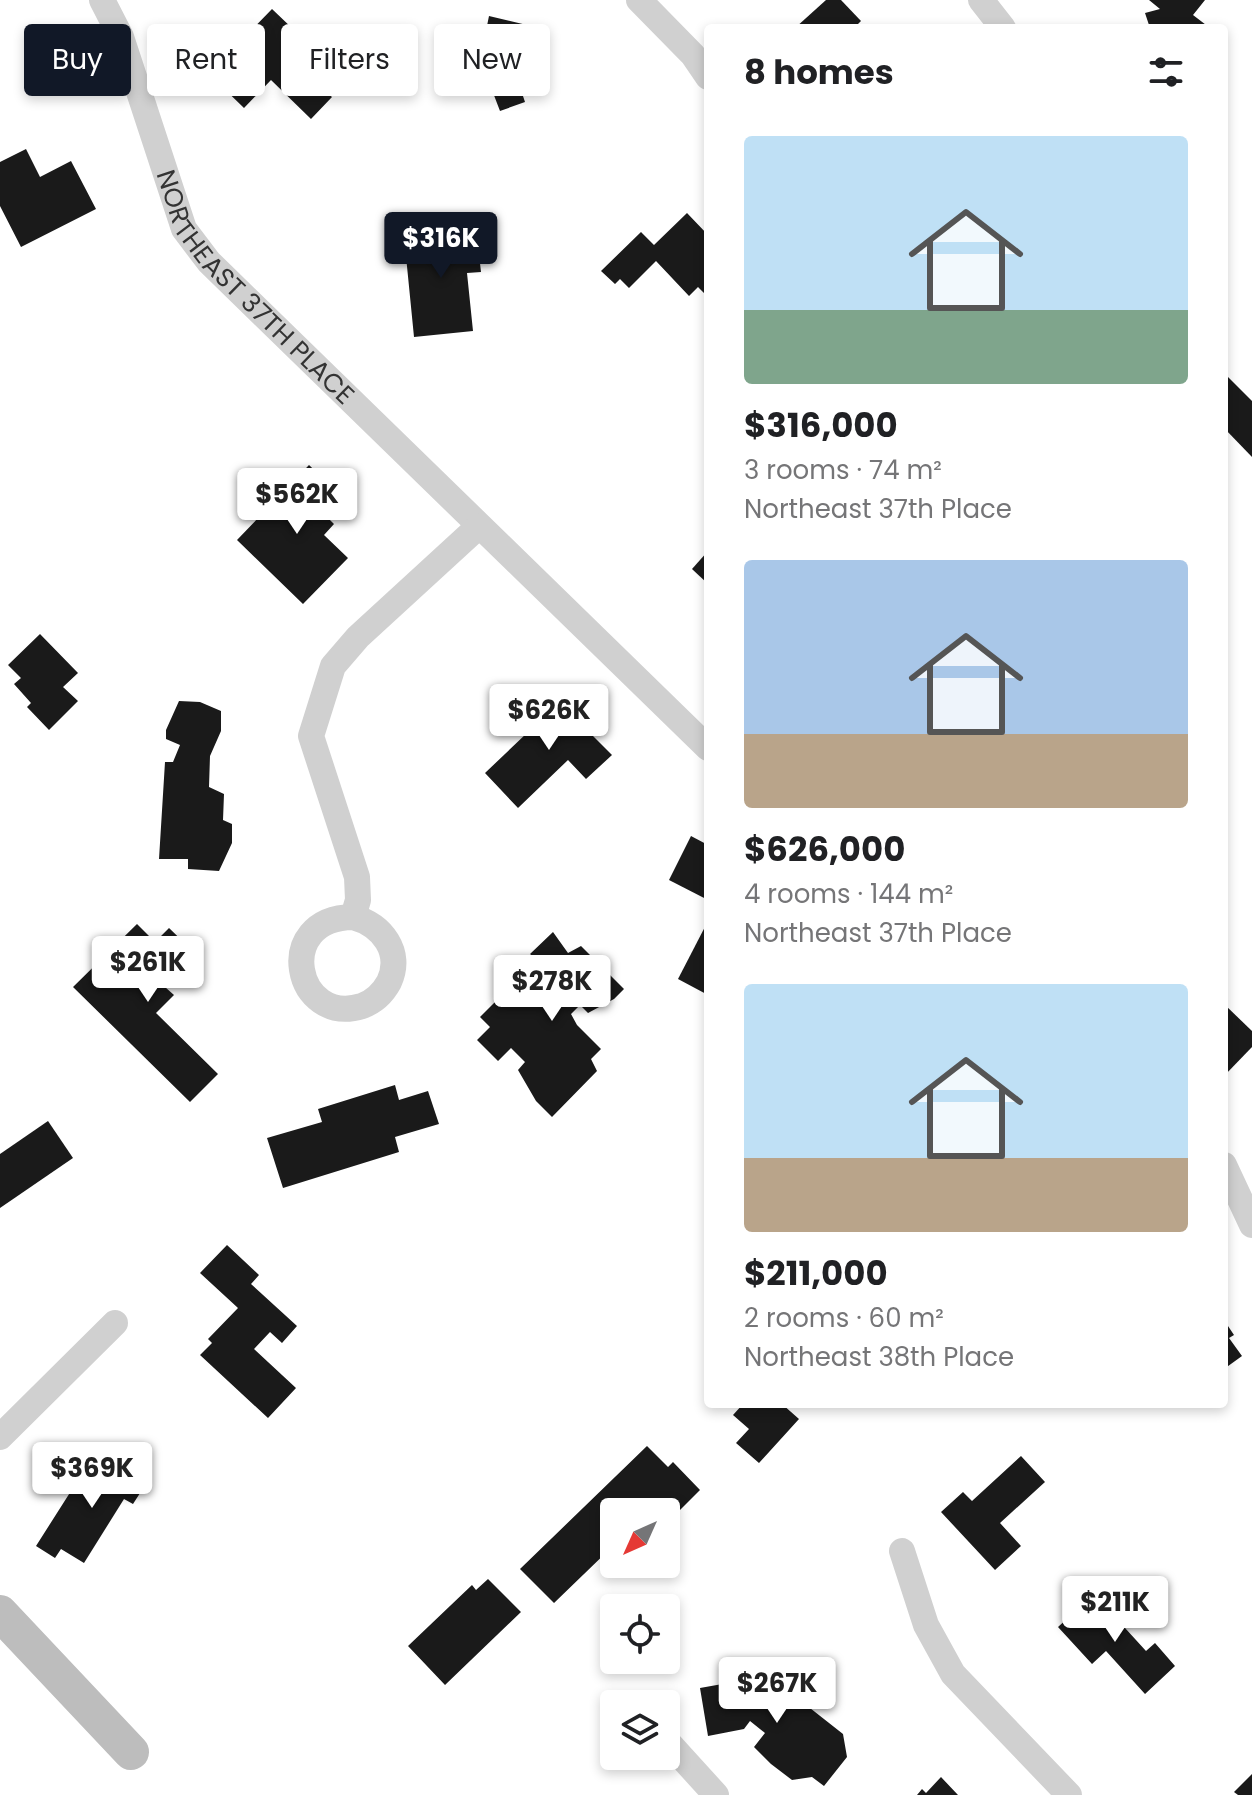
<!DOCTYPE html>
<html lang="en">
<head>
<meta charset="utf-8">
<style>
  :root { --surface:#fff; --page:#f2f2f2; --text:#202124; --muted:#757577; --accent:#111827 }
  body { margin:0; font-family:Poppins,sans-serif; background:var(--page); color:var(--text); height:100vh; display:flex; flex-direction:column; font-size:30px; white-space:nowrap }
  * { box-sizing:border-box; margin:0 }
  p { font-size:26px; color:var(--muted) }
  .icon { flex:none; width:44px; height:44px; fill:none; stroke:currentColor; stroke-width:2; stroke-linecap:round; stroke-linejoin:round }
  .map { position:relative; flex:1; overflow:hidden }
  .details { position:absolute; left:704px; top:24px; width:524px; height:1384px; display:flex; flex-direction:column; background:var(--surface); border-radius:8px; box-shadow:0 4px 12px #0003 }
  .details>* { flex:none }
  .top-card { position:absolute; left:24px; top:24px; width:560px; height:72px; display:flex; gap:16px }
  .needle { width:52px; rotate:225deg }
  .controls { position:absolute; left:600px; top:1498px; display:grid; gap:16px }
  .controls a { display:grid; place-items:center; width:80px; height:80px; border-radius:8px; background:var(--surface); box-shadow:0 4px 12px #0003; font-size:40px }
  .price { position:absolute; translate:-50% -68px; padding:0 18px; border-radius:8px; background:#fff; color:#222; font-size:26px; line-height:52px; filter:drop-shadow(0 2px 4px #0008) }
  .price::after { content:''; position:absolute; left:50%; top:48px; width:24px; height:18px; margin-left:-12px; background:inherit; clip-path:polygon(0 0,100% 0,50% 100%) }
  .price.on { background:var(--accent); color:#fff }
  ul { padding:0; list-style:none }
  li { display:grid; align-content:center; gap:16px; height:424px; padding:0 40px }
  li span { display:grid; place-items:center; height:248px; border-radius:8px; color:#555 }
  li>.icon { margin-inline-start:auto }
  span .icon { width:144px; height:144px; fill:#fffc; stroke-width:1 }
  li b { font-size:34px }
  h2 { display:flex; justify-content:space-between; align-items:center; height:96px; padding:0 40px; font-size:34px }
  .tag { padding:0 28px; border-radius:8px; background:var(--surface); box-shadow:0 4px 12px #0003; font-size:28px; line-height:72px }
  .tag.on { background:var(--accent); color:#fff }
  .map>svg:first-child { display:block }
  .building { fill:#1a1a1a }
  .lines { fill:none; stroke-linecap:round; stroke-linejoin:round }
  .street { stroke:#d0d0d0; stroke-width:26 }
  .secondary { stroke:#bdbdbd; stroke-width:36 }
  .labels { text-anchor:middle; stroke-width:8; stroke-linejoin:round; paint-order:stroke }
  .street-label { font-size:26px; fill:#333; stroke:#fff }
</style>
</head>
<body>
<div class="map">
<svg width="1252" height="1795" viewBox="0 0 1252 1795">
  <rect width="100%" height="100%" fill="#fff"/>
  <g class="building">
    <path d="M826 0H841L861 21 854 28H795Z"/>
    <path d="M1149 0H1205L1193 15 1210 28H1150L1145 13 1160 9Z"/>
    <path d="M272 9 336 70 320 86 332 97 311 119 271 80 244 108 209 74Z"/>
    <path d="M489 16 531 26 519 84 525 102 500 111 487 77 477 75Z"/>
    <path d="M26 149 40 177 71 161 96 209 21 247 0 206V162Z"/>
    <path d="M687 213 708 235V297L698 287 689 296 656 261 629 288 620 279 615 284 601 271 641 232 654 245Z"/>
    <path d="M476 228 481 272 467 273 473 331 414 337 404 236Z"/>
    <path d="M1224 373 1252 401V457L1224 428Z"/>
    <path d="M309 465 341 496 324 514 334 524 324 535 348 558 303 604 237 540Z"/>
    <path d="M708 551V584L692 569Z"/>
    <path d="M40 634 78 673 63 687 78 701 49 730 27 707 31 703 14 684 21 678 8 665Z"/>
    <path d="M567 695 599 729 592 735 612 755 586 779 568 760 518 808 485 773Z"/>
    <path d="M179 701 200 702 221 711V731L210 756 209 787 224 794 223 820 232 824V843L219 871 188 869V859H159L165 762H173L180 745 166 739V730Z"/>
    <path d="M691 836 708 845V900L669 880Z"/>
    <path d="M708 921V995L678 979Z"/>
    <path d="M137 924 155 942 169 928 200 958 180 979 177 975 165 987 174 995 156 1013 218 1074 190 1102 73 987Z"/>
    <path d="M553 932 568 953 581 946 624 989 614 999 588 1013 580 1005 571 1014 577 1025 601 1049 591 1059 597 1071 552 1117 536 1101 518 1070 525 1062 511 1048 498 1061 477 1040 490 1027 480 1017 507 990 521 1004 537 993 527 976 540 963 530 954Z"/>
    <path d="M1224 1004 1252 1031V1047L1224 1076Z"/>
    <path d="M395 1085 399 1100 428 1091 439 1124 395 1137 399 1152 283 1188 267 1138 322 1122 318 1109Z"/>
    <path d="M48 1121 73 1158 0 1208V1154Z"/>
    <path d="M227 1245 259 1275 251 1284 297 1326 282 1343 270 1332 254 1349 296 1388 268 1418 200 1355 212 1343 208 1339 238 1308 200 1273Z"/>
    <path d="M1224 1320 1234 1335 1229 1338 1242 1356 1224 1369Z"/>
    <path d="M743 1404H782L799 1419 759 1463 736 1443 749 1429 733 1415Z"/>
    <path d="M647 1446 668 1467 673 1462 700 1490 671 1519 664 1511 614 1512V1545L554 1603 520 1569Z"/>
    <path d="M1021 1456 1045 1482 1000 1523 1021 1546 995 1570 941 1512 963 1492 972 1501Z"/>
    <path d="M120 1457 151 1476 133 1504 124 1499 84 1563 61 1549 55 1558 36 1546 85 1469 105 1482Z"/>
    <path d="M488 1579 521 1612 445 1685 408 1646 472 1585 476 1590Z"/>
    <path d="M1094 1594 1146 1651 1155 1643 1175 1666 1145 1694 1106 1651 1092 1664 1058 1627Z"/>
    <path d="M766 1666 795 1689 796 1697 843 1734 847 1757 824 1786 812 1777 792 1780 771 1764 754 1747 765 1733 750 1721 744 1729 708 1736 700 1688 756 1678Z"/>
    <path d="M1252 1774V1795H1238L1234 1792Z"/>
    <path d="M941 1777 958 1795H917L922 1789 926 1793Z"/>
  </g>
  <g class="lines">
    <g class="street">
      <path id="s1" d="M102 0 121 37 184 229 209 262 708 748"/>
      <path d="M639 0 693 55 708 77"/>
      <path d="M981 0 1003 28"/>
      <path d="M353 917C382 925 403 952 389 982 383 993 373 1002 362 1006 295 1027 272 918 353 917L358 900 357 877 311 736 333 666 358 637 479 526"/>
      <path d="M1224 1165 1252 1225"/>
      <path d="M0 1437 115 1323"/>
      <path d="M902 1551 926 1625 953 1674 1069 1795"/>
      <path d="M666 1740 716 1795"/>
    </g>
    <path class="secondary" d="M0 1613 131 1752"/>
  </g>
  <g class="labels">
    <g class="street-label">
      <text dy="9" stroke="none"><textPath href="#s1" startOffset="332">NORTHEAST 37TH PLACE</textPath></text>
    </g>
  </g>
</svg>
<div class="controls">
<a><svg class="needle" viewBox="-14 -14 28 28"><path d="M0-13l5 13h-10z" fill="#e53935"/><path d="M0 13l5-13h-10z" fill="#757577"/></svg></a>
<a><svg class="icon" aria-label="locate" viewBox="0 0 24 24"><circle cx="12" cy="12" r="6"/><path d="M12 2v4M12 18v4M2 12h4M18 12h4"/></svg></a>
<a><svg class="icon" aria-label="layers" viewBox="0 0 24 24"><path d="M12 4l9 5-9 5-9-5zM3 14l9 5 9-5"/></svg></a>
</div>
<b class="price on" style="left:441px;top:280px">$316K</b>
<b class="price" style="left:297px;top:536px">$562K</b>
<b class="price" style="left:549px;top:752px">$626K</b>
<b class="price" style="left:148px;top:1004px">$261K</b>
<b class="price" style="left:552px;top:1023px">$278K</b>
<b class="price" style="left:92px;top:1510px">$369K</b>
<b class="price" style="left:1115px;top:1644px">$211K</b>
<b class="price" style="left:777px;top:1725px">$267K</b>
<div class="top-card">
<a class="tag on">Buy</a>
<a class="tag">Rent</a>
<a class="tag">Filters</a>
<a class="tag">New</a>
</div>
<section class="details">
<h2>8 homes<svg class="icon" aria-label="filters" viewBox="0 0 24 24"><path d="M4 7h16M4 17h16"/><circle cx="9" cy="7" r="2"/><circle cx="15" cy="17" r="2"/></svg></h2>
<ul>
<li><span style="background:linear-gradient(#bfe0f5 70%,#7fa58c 0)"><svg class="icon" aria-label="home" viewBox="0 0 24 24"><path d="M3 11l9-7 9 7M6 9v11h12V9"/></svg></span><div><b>$316,000</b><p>3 rooms · 74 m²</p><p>Northeast 37th Place</p></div></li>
<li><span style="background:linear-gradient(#a9c7e8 70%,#b9a48a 0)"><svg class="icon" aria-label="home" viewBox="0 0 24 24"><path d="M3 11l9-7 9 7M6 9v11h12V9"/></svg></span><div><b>$626,000</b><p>4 rooms · 144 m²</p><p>Northeast 37th Place</p></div></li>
<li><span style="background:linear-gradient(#bfe0f5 70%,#b9a48a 0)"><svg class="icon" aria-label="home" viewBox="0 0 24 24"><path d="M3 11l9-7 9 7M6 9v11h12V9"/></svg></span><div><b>$211,000</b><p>2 rooms · 60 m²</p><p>Northeast 38th Place</p></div></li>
</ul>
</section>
</div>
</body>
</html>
